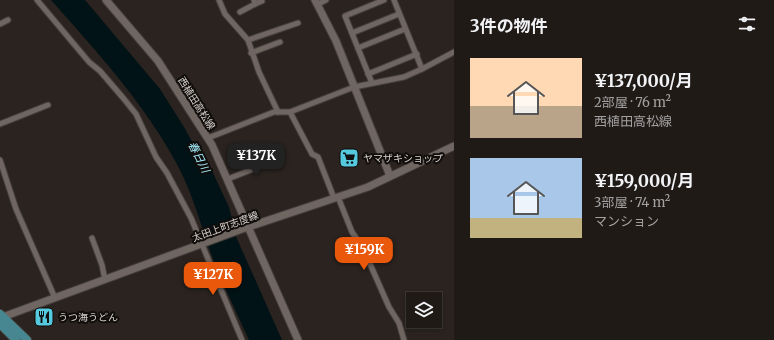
<!DOCTYPE html>
<html lang="ja">
<head>
<meta charset="utf-8">
<style>
  :root { --surface:#201a17; --page:#2d2724; --text:#f1f3f6; --muted:#a2a1a1; --line:#3d3836; --accent:#ea580c }
  body { margin:0; font-family:Merriweather,"Noto Sans JP",serif; background:var(--page); color:var(--text); height:100vh; display:flex; flex-direction:column; font-size:15px; white-space:nowrap }
  * { box-sizing:border-box; margin:0 }
  p { font-size:13px; color:var(--muted) }
  .icon { flex:none; width:22px; height:22px; fill:none; stroke:currentColor; stroke-width:2; stroke-linecap:round; stroke-linejoin:round }
  .map { position:relative; flex:1; overflow:hidden }
  .sheet { display:flex; flex-direction:column; background:var(--surface); width:320px }
  .sheet>* { flex:none }
  .tools { position:absolute; left:406px; top:292px; display:grid; gap:8px }
  .tools a { display:grid; place-items:center; width:36px; height:36px; border-radius:0px; background:var(--surface); box-shadow:0 2px 6px #0003,0 0 0 1px var(--line); font-size:20px }
  .price { position:absolute; translate:-50% -34px; padding:0 9px; border-radius:8px; background:var(--accent); color:#fff; font-size:13px; line-height:26px; filter:drop-shadow(0 1px 2px #0008) }
  .price::after { content:''; position:absolute; left:50%; top:24px; width:12px; height:9px; margin-left:-6px; background:inherit; clip-path:polygon(0 0,100% 0,50% 100%) }
  .price.selected { background:#222; color:#fff }
  ul { padding:0; list-style:none }
  li { display:flex; align-items:center; gap:12px; height:100px; padding:0 16px }
  li span { display:grid; place-items:center; flex:none; width:112px; height:80px; border-radius:0px; color:#555 }
  li>.icon { margin-inline-start:auto }
  span .icon { width:48px; height:48px; fill:#fffc; stroke-width:1 }
  li b { font-size:17px }
  h2 { display:flex; justify-content:space-between; align-items:center; height:48px; padding:0 16px; font-size:17px }
  main { display:flex; flex:1; min-height:0 }
  .map>svg:first-child { display:block }
  .water { fill:#021317 }
  .lines { fill:none; stroke-linecap:round; stroke-linejoin:round }
  .river { stroke:#021317; stroke-width:10 }
  .street-casing { stroke:#47403d; stroke-width:7 }
  .secondary-casing { stroke:#47403d; stroke-width:9 }
  .primary-casing { stroke:#47403d; stroke-width:10 }
  .street { stroke:#6f6561; stroke-width:5 }
  .secondary { stroke:#6f6561; stroke-width:7 }
  .primary { stroke:#478791; stroke-width:8 }
  .labels { text-anchor:middle; stroke-width:4; stroke-linejoin:round; paint-order:stroke }
  .street-label { font-size:10px; fill:#dad4d2; stroke:#100d0b }
  .poi-label { font-size:10px; fill:#dad4d2; stroke:#100d0b; text-anchor:start }
  .water-label { font-size:11px; font-style:italic; fill:#a4eefd; stroke:#100d0b }
</style>
</head>
<body>
<main>
<div class="map">
<svg width="454" height="340" viewBox="0 0 454 340">
  <rect width="100%" height="100%" fill="#2a231f"/>
  <path class="water" d="M51 0H85L160 89 184 127 201 158 282 340H249C236 311 221 281 210 251 200 222 192 193 178 166 145 104 97 52 51 0Z"/>
  <g class="lines">
    <path class="river" d="M201 159 224 208 228 223"/>
    <g class="street-casing">
      <g id="street">
        <path d="M37 0 89 62 100 71 124 99 136 114 156 157 167 173 191 218 242 340"/>
        <path d="M219 0 225 14 248 40 298 23"/>
        <path d="M394 0 422 69"/>
        <path d="M255 4 262 1"/>
        <path d="M318 4 326 0"/>
        <path d="M240 12 255 4 254 0"/>
        <path d="M0 24 8 20"/>
        <path d="M352 33 399 14"/>
        <path d="M248 40 259 72 278 112"/>
        <path d="M358 48 405 29"/>
        <path d="M251 53 280 42"/>
        <path d="M368 74 417 54"/>
        <path d="M372 83 345 16 384 0"/>
        <path d="M290 112 312 154 318 157 334 198"/>
        <path d="M0 124 48 105"/>
        <path d="M208 138 274 112H290L354 87 404 77 422 69 454 52"/>
        <path d="M0 160 16 209 55 298"/>
        <path d="M228 179 278 159"/>
        <path d="M338 197 352 232 363 248 389 307 399 323 404 340"/>
        <path d="M92 238 102 265 105 280"/>
      </g>
    </g>
    <g class="secondary-casing">
      <g id="secondary">
        <path d="M106 0 158 61 212 145 298 340"/>
        <path d="M315 0 336 41 390 176"/>
        <path d="M0 318 242 229 368 187 454 146"/>
      </g>
    </g>
    <g class="primary-casing">
      <g id="primary">
        <path d="M0 314 27 340"/>
        <path d="M0 324 16 340"/>
      </g>
    </g>
    <use href="#street" class="street"/>
    <use href="#secondary" class="secondary"/>
    <use href="#primary" class="primary"/>
  </g>
  <defs>
    <g id="supermarket-square" transform="scale(1)"><rect x="-9" y="-9" width="18" height="18" rx="4" fill="#55cadf" stroke="#100d0b"/><path d="M-6-5.5h2.5l.6 2H6L4.5 2H-2.5L-4.4-4H-6ZM-1.5 3.2a1.3 1.3 0 1 0 .1 0ZM3 3.2a1.3 1.3 0 1 0 .1 0Z" fill="#111"/></g>
    <g id="restaurant-square" transform="scale(1)"><rect x="-9" y="-9" width="18" height="18" rx="4" fill="#55cadf" stroke="#100d0b"/><path d="M-5-6h1v4h1v-4h1v4h1v-4h1v5L-1.5 .5V6h-2V.5L-5-1ZM5-6V6H3V1.5H1.5Q1.5-4 5-6Z" fill="#111"/></g>
  </defs>
  <g fill-rule="evenodd">
    <use href="#supermarket-square" x="349" y="158"/>
    <use href="#restaurant-square" x="44" y="317"/>
  </g>
  <g class="labels">
    <g class="street-label">
      <text transform="translate(197 103) rotate(58)" y="4">西植田高松線</text>
      <text transform="translate(225 226) rotate(-20)" y="4">太田上町志度線</text>
    </g>
    <g class="poi-label">
      <text x="363" y="162">ヤマザキショップ</text>
      <text x="58" y="321">うつ海うどん</text>
    </g>
    <g class="water-label">
      <text transform="translate(199 157) rotate(63)" y="4">春日川</text>
    </g>
  </g>
</svg>
<div class="tools">
<a><svg class="icon" aria-label="layers" viewBox="0 0 24 24"><path d="M12 4l9 5-9 5-9-5zM3 14l9 5 9-5"/></svg></a>
</div>
<b class="price selected" style="left:256px;top:177px">¥137K</b>
<b class="price" style="left:364px;top:271px">¥159K</b>
<b class="price" style="left:213px;top:296px">¥127K</b>
</div>
<section class="sheet">
<h2>3件の物件<svg class="icon" aria-label="filters" viewBox="0 0 24 24"><path d="M4 7h16M4 17h16"/><circle cx="9" cy="7" r="2"/><circle cx="15" cy="17" r="2"/></svg></h2>
<ul>
<li><span style="background:linear-gradient(#ffd9b3 60%,#b9a48a 0)"><svg class="icon" aria-label="home" viewBox="0 0 24 24"><path d="M3 11l9-7 9 7M6 9v11h12V9"/></svg></span><div><b>¥137,000/月</b><p>2部屋 · 76 m²</p><p>西植田高松線</p></div></li>
<li><span style="background:linear-gradient(#a9c7e8 75%,#c2b280 0)"><svg class="icon" aria-label="home" viewBox="0 0 24 24"><path d="M3 11l9-7 9 7M6 9v11h12V9"/></svg></span><div><b>¥159,000/月</b><p>3部屋 · 74 m²</p><p>マンション</p></div></li>
</ul>
</section>
</main>
</body>
</html>
